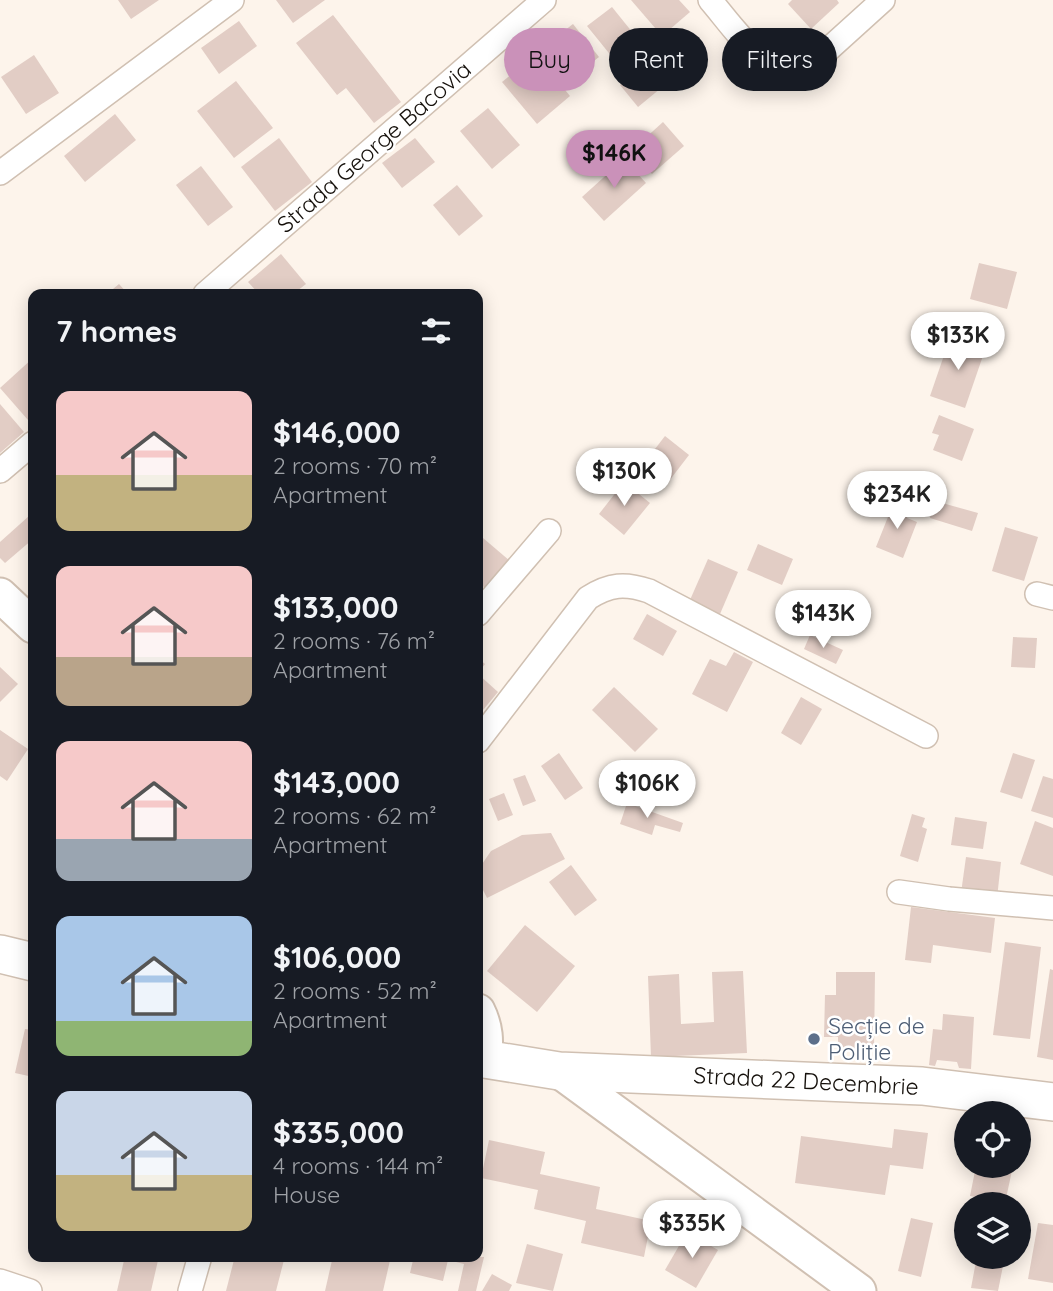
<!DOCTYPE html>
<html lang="en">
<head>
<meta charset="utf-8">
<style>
  :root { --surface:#171b24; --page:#242831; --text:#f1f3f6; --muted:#9ea1a6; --accent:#ca91b9 }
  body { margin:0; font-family:Quicksand,sans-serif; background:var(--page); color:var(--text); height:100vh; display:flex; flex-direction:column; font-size:26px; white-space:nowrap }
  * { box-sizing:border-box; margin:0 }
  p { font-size:23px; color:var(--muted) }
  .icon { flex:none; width:38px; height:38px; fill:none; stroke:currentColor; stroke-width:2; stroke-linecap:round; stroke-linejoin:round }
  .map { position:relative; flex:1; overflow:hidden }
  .side { position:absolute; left:28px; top:289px; width:455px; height:973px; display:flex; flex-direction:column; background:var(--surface); border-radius:14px; box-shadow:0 4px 18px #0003 }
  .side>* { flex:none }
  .guide { position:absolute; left:504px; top:28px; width:443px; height:63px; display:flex; gap:14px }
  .tools { position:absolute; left:954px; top:1101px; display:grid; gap:14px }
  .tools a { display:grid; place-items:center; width:77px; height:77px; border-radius:50%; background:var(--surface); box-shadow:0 4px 18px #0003; font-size:35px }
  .price { position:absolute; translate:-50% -60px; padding:0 16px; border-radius:24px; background:#fff; color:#222; font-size:23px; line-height:46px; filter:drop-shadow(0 2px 4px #0008) }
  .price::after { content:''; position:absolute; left:50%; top:42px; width:21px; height:16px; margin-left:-10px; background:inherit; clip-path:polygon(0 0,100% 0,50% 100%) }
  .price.active { background:var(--accent); color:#111 }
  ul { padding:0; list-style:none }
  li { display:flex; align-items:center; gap:21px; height:175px; padding:0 28px }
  li span { display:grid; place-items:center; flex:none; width:196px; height:140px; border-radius:14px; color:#555 }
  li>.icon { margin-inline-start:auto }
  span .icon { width:84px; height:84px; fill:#fffc; stroke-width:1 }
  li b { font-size:30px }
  h2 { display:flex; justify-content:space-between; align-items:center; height:84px; padding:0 28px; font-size:30px }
  .pill { padding:0 24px; border-radius:32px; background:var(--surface); box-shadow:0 4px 18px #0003; font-size:24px; line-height:63px }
  .pill.active { background:var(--accent); color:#111 }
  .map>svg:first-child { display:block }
  .building { fill:#e2cdc5 }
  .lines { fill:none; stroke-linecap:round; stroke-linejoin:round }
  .street-casing { stroke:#d0c0b2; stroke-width:26 }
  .secondary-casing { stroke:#d0c0b2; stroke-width:37 }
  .primary-casing { stroke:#d0c0b2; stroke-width:40 }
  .street { stroke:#fff; stroke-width:23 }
  .secondary { stroke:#fff; stroke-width:33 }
  .primary { stroke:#fff; stroke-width:37 }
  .service-dot { fill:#5c6f8a; stroke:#fff; stroke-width:2.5 }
  .labels { text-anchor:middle; stroke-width:5; stroke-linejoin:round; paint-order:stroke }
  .street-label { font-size:23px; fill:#15100b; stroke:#fff }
  .service-label { font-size:23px; fill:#4e5e75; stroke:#fff; text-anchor:start }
</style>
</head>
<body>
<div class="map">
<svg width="1053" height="1291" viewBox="0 0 1053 1291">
  <rect width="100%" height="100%" fill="#fdf4eb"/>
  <g class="building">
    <path d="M118 0H159L131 19Z"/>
    <path d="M276 0H325L293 23Z"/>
    <path d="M631 0H679L690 12 662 36Z"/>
    <path d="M792 0H837L839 3 811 29 788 4Z"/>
    <path d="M612 7 641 43 617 63 587 26Z"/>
    <path d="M333 15 401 102 374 123 346 88 337 95 296 43Z"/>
    <path d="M239 21 257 46 219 74 201 48Z"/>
    <path d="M573 24 599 57 568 81 542 48Z"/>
    <path d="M536 54 570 96 537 124 502 82Z"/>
    <path d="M34 55 59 93 26 114 1 77Z"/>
    <path d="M654 57 672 79 638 107 620 85Z"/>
    <path d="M236 81 273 128 234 158 197 111Z"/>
    <path d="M488 108 520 145 492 169 460 131Z"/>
    <path d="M115 114 136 140 85 182 64 156Z"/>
    <path d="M663 122 684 146 652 174 631 151Z"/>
    <path d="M279 138 312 182 275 211 241 167Z"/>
    <path d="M415 138 435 162 402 188 382 163Z"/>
    <path d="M624 159 646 183 604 221 582 197Z"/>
    <path d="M201 166 233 207 208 226 176 185Z"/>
    <path d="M457 185 483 216 459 236 433 205Z"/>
    <path d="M281 254 306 284 293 294H259L248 282Z"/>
    <path d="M979 263 1017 272 1007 309 970 299Z"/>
    <path d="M119 284 128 294H107Z"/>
    <path d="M951 335 986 347 965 408 930 396Z"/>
    <path d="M33 358V415L28 420 0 388Z"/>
    <path d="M0 404 24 432 0 453Z"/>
    <path d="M939 415 974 429 962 461 933 450 939 435 932 433Z"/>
    <path d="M665 436 689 455 669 481 645 462Z"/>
    <path d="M866 477 884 482 881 491 863 485Z"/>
    <path d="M624 482 650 503 624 535 599 514Z"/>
    <path d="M935 501 978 513 972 531 930 518Z"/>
    <path d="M894 502 910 509 907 518 917 522 903 558 876 547Z"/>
    <path d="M29 516 33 520V539L5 563 0 558V542Z"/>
    <path d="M1005 527 1038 537 1024 581 992 571Z"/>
    <path d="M483 538 510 561 486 589 478 582V545Z"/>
    <path d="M758 544 793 559 782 585 747 570Z"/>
    <path d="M708 559 738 572 720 614 690 600Z"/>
    <path d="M647 614 677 631 663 656 633 639Z"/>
    <path d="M810 635 843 650 836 664 804 649Z"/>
    <path d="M1013 637 1037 638 1035 668 1011 667Z"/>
    <path d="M734 652 753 662 727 712 692 694 710 659 726 666Z"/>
    <path d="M478 658 485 664 478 673Z"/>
    <path d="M0 667 18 684 0 702Z"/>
    <path d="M478 674 498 692 478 716Z"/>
    <path d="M614 687 658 729 635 752 592 710Z"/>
    <path d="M801 697 822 709 801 745 781 733Z"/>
    <path d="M0 730 28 749 7 781 0 776Z"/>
    <path d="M559 753 583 788 565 800 541 766Z"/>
    <path d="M1013 753 1035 760 1022 799 1000 792Z"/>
    <path d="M525 775 536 801 523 806 513 779Z"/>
    <path d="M1043 776 1053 779V818L1031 811Z"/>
    <path d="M504 793 513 815 498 821 489 799Z"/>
    <path d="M627 803 683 823 680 832 655 825 652 835 620 824Z"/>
    <path d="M912 814 925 818 922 827 927 829 918 862 900 856Z"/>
    <path d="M955 817 987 822 983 849 951 845Z"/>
    <path d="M1035 821 1053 828V876L1020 864Z"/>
    <path d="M551 833 565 859 487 898 478 880V870L491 851 522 835Z"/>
    <path d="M966 857 1001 862 997 898 961 893Z"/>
    <path d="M571 865 597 900 575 916 549 882Z"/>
    <path d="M911 907 995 918 991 953 933 945 931 963 905 960Z"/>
    <path d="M525 925 575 966 537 1012 487 971Z"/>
    <path d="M1005 942 1041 947 1030 1039 993 1035Z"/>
    <path d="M1050 969 1053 970V1060L1037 1057Z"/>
    <path d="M743 971 747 1053 651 1057 648 976 679 974 681 1024 714 1022 712 972Z"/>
    <path d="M836 972H875L874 1050H838V1037H824L825 995H836Z"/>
    <path d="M943 1014 974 1017 971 1069 959 1068 957 1062 937 1060 935 1066 929 1065 933 1029 942 1030Z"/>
    <path d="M25 1029 33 1030V1077L15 1073Z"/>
    <path d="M894 1129 928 1133 923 1169 890 1165 885 1195 795 1183 801 1136 892 1148Z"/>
    <path d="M489 1140 545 1152 540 1174 600 1187 596 1209 651 1221 644 1257 581 1243 586 1221 534 1209 538 1190 481 1178Z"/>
    <path d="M976 1166H1013L1005 1203 970 1196Z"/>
    <path d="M911 1218 933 1223 921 1277 898 1271Z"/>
    <path d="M1038 1223 1053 1225V1283L1028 1279Z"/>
    <path d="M687 1232 718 1250 696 1288 665 1270Z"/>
    <path d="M527 1244 563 1254 553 1291 516 1283Z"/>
    <path d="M125 1256H159L151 1291H117Z"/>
    <path d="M235 1256H285L276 1291H226Z"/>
    <path d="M333 1256H391L383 1291H325Z"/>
    <path d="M414 1256 484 1257 476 1291H458L464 1264 448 1260 443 1281 410 1273Z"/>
    <path d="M977 1256H1005L998 1291 971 1288Z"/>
    <path d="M492 1274 512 1285 509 1291H482Z"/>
  </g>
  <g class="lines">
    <g class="street-casing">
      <g id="street">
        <path d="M710 0C736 30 765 79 810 66L883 0"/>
        <path d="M0 173 232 0"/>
        <path d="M205 294 544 0"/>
        <path d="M0 471 33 443"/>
        <path d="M1037 594 1053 598"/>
        <path d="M478 614 549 531"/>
        <path d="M478 741 588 598C610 584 625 583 649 591L926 736"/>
        <path d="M899 892 949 899 1053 908"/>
        <path d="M0 1281 30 1291"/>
        <path d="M190 1291 200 1256"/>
      </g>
    </g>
    <g class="secondary-casing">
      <g id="secondary">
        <path d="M0 595 33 626"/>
        <path d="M478 1011C486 1027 487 1041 484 1060"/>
        <path d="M559 1071 859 1291"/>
      </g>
    </g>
    <g class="primary-casing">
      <g id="primary">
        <path d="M0 954 33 962"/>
        <path d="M478 1058 559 1071 922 1086 1053 1102"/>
      </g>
    </g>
    <use href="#street" class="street"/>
    <use href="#secondary" class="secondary"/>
    <use href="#primary" class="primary"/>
  </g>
  <circle class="service-dot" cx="814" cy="1039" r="7"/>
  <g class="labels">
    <g class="street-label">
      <text transform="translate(374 147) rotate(-41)" y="8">Strada George Bacovia</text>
      <text transform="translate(806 1081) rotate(3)" y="8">Strada 22 Decembrie</text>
    </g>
    <g class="service-label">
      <text x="828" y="1034">Secție de<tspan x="828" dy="26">Poliție</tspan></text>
    </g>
  </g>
</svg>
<div class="tools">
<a><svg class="icon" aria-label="locate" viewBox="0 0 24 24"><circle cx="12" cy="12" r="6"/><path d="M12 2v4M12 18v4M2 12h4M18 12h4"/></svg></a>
<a><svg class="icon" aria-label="layers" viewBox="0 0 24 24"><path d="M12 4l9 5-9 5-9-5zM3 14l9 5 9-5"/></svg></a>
</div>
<b class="price active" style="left:614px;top:190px">$146K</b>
<b class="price" style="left:958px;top:372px">$133K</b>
<b class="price" style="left:624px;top:508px">$130K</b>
<b class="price" style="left:897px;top:531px">$234K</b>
<b class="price" style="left:823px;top:650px">$143K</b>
<b class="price" style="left:647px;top:820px">$106K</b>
<b class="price" style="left:692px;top:1260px">$335K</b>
<div class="guide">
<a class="pill active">Buy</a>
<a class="pill">Rent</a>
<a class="pill">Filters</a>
</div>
<section class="side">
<h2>7 homes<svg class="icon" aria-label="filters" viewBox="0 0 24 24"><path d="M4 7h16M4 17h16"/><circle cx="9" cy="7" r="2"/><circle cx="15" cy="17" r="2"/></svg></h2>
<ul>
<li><span style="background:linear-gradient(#f6c9c9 60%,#c2b280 0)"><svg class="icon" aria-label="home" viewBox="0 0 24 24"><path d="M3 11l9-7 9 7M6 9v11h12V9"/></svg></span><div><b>$146,000</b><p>2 rooms · 70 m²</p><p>Apartment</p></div></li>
<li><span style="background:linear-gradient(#f6c9c9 65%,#b9a48a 0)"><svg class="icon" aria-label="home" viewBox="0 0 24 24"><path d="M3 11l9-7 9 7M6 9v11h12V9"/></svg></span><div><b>$133,000</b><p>2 rooms · 76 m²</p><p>Apartment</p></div></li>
<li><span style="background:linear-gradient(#f6c9c9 70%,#9aa5b1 0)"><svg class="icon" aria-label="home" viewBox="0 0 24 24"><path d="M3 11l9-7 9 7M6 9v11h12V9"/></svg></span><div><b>$143,000</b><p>2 rooms · 62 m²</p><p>Apartment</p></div></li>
<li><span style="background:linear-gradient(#a9c7e8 75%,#8fb573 0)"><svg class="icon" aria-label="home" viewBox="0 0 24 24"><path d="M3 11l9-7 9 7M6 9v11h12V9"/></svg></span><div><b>$106,000</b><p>2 rooms · 52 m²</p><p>Apartment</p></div></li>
<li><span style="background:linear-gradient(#c9d6e8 60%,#c2b280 0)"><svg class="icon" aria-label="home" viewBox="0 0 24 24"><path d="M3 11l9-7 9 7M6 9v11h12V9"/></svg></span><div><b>$335,000</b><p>4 rooms · 144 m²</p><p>House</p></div></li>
</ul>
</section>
</div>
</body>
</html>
